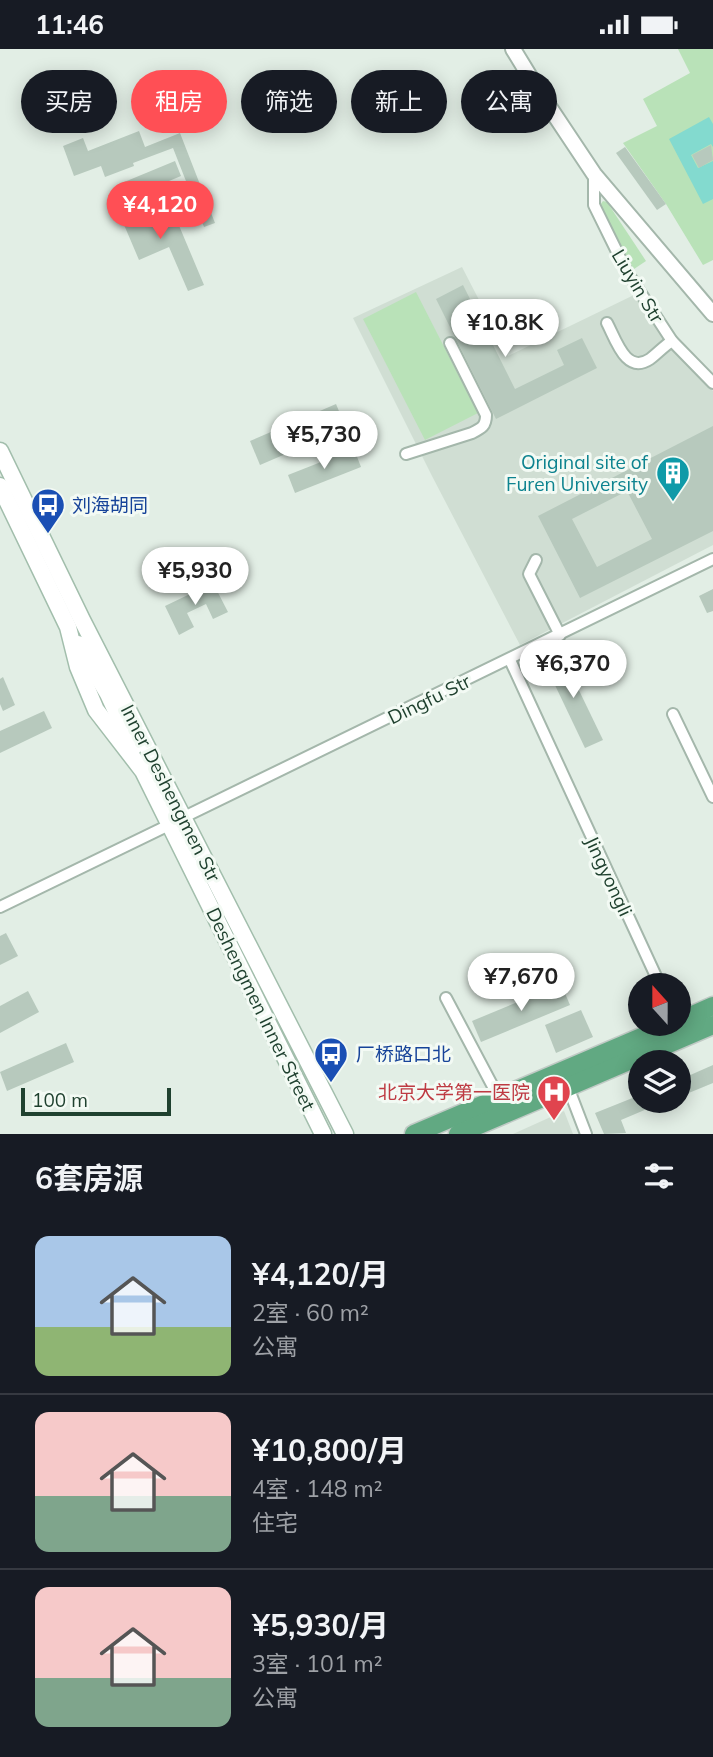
<!DOCTYPE html>
<html lang="zh">
<head>
<meta charset="utf-8">
<style>
  :root { --surface:#171b24; --page:#20242c; --text:#f1f3f6; --muted:#9ea1a6; --line:#363941; --accent:#ff4f55 }
  body { margin:0; font-family:Mulish,"Noto Sans SC",sans-serif; background:var(--page); color:var(--text); height:100vh; display:flex; flex-direction:column; font-size:26px; white-space:nowrap }
  * { box-sizing:border-box; margin:0 }
  p { font-size:23px; color:var(--muted) }
  .icon { flex:none; width:38px; height:38px; fill:none; stroke:currentColor; stroke-width:2; stroke-linecap:round; stroke-linejoin:round }
  .map { position:relative; height:1085px; overflow:hidden }
  .side { display:flex; flex-direction:column; background:var(--surface); flex:1 }
  .side>* { flex:none }
  .top-card { position:absolute; left:21px; top:21px; width:672px; height:63px; display:flex; gap:14px }
  .needle { width:46px; rotate:339deg }
  .controls { position:absolute; left:628px; top:924px; display:grid; gap:14px }
  .controls a { display:grid; place-items:center; width:63px; height:63px; border-radius:50%; background:var(--surface); box-shadow:0 4px 18px #0003; font-size:35px }
  .scale { position:absolute; left:21px; bottom:18px; width:150px; box-sizing:border-box; padding-left:7px; border:4px solid #1f412f; border-top:0; font-size:19px; line-height:24px; white-space:nowrap; color:#1f412f; -webkit-text-stroke:5px #f3faf4; paint-order:stroke }
  .price { position:absolute; translate:-50% -60px; padding:0 16px; border-radius:24px; background:#fff; color:#222; font-size:23px; line-height:46px; filter:drop-shadow(0 2px 4px #0008) }
  .price::after { content:''; position:absolute; left:50%; top:42px; width:21px; height:16px; margin-left:-10px; background:inherit; clip-path:polygon(0 0,100% 0,50% 100%) }
  .price.selected { background:var(--accent); color:#fff }
  ul { padding:0; list-style:none }
  li { display:flex; align-items:center; gap:21px; height:175px; padding:0 35px }
  li+li { border-top:2px solid var(--line) }
  li span { display:grid; place-items:center; flex:none; width:196px; height:140px; border-radius:14px; color:#555 }
  li>.icon { margin-inline-start:auto }
  span .icon { width:84px; height:84px; fill:#fffc; stroke-width:1 }
  li b { font-size:30px }
  h2 { display:flex; justify-content:space-between; align-items:center; height:84px; padding:0 35px; font-size:30px }
  .pill { padding:0 24px; border-radius:32px; background:var(--surface); box-shadow:0 4px 18px #0003; font-size:24px; line-height:63px }
  .pill.selected { background:var(--accent); color:#fff }
  .status { display:flex; justify-content:space-between; align-items:center; height:49px; padding:0 35px; background:var(--surface); direction:ltr }
  .status svg { height:19px; fill:currentColor }
  .map>svg:first-child { display:block }
  .built { fill:#d0ded3 }
  .green { fill:#b9e2b8 }
  .water { fill:#83dacf }
  .building { fill:#b7c9bd; fill-rule:evenodd }
  .lines { fill:none; stroke-linecap:round; stroke-linejoin:round }
  .minor-casing { stroke:#a4b7ab; stroke-width:14 }
  .tertiary-casing { stroke:#a4b7ab; stroke-width:18 }
  .secondary-casing { stroke:#a2beac; stroke-width:19 }
  .primary-casing { stroke:#c0cac5; stroke-width:21 }
  .minor { stroke:#fff; stroke-width:10 }
  .tertiary { stroke:#fff; stroke-width:14 }
  .secondary { stroke:#fff; stroke-width:16 }
  .primary { stroke:#61a982; stroke-width:18 }
  .labels { text-anchor:middle; stroke-width:6; stroke-linejoin:round; paint-order:stroke }
  .street-label { font-size:19px; fill:#1f412f; stroke:#f3faf4 }
  .culture-label { font-size:19px; fill:#0d838f; stroke:#f3faf4; text-anchor:end }
  .transit-label { font-size:19px; fill:#164399; stroke:#f3faf4; text-anchor:start }
  .health-label { font-size:19px; fill:#be3a42; stroke:#f3faf4; text-anchor:end }
</style>
</head>
<body>
<div class="status"><b>11:46</b><svg viewBox="0 0 49 12"><path d="M0 12V9h3v3zM5 12V6h3v6zM10 12V3h3v9zM15 12V0h3v12zM26 1h20v11H26zM47 4h2v5h-2z"/></svg></div>
<div class="map">
<svg width="713" height="1085" viewBox="0 0 713 1085">
  <rect width="100%" height="100%" fill="#e2eee5"/>
  <g class="built">
    <path d="M462 218 508 307 636 245 663 289 713 342V496L520 596 432 427 353 269Z"/>
    <path d="M564 1062 573 1085H513Z"/>
  </g>
  <g class="green">
    <path d="M678 0H713V211L703 216 666 155 623 94 657 77 643 50 690 24Z"/>
    <path d="M603 152 607 153 646 212 631 222 600 156Z"/>
    <path d="M416 243 478 364 425 391 363 270Z"/>
  </g>
  <path class="water" d="M709 68 713 75V98L711 95 691 106 698 119 713 112V150L703 155 669 90Z"/>
  <g class="building">
    <path d="M139 82 145 98 180 84 215 174 204 178 173 99 133 114 134 117 105 128 101 117 74 127 63 97 83 89 88 102Z"/>
    <path d="M711 96 713 111 699 119 692 106Z"/>
    <path d="M625 98 666 155 657 161 616 104Z"/>
    <path d="M175 112 181 127 162 135 165 144 124 161 117 146 120 145 117 136Z"/>
    <path d="M148 152 157 174 175 167 204 236 188 242 169 198 139 211 119 164Z"/>
    <path d="M463 236 515 340 564 316 557 301 582 289 597 319 496 370 436 250Z"/>
    <path d="M336 355 346 379 260 416 250 392Z"/>
    <path d="M713 377V482L580 549 538 467ZM627 442 652 490 597 518 572 470Z"/>
    <path d="M354 400 361 418 295 444 288 426Z"/>
    <path d="M213 534 228 563 213 570 206 555 187 564 194 578 179 586 165 557Z"/>
    <path d="M713 540V562L707 564 699 547Z"/>
    <path d="M560 602 603 691 585 699 543 611Z"/>
    <path d="M3 628 15 656 3 662 0 655V630Z"/>
    <path d="M44 662 52 679 0 704V682Z"/>
    <path d="M6 884 18 907 0 916V887Z"/>
    <path d="M561 935 570 956 481 993 472 972Z"/>
    <path d="M28 942 39 963 0 984V957Z"/>
    <path d="M581 961 593 988 556 1004 545 976Z"/>
    <path d="M66 994 74 1013 7 1042 0 1023Z"/>
    <path d="M713 1016V1034L679 1048V1031Z"/>
    <path d="M640 1046V1052H652L654 1057 621 1071 626 1084 604 1085 595 1064Z"/>
  </g>
  <g class="lines">
    <g class="minor-casing">
      <g id="minor">
        <path d="M594 125V156L627 223 672 292 713 334"/>
        <path d="M607 274C616 291 626 326 650 310 658 304 664 297 672 292"/>
        <path d="M406 405 472 384C482 379 486 377 486 366L450 294"/>
        <path d="M536 511 529 525 560 586"/>
        <path d="M510 611 660 936"/>
        <path d="M673 665 713 748"/>
        <path d="M182 769 713 510"/>
        <path d="M0 858 169 776"/>
        <path d="M446 949 499 1049"/>
        <path d="M568 1038 586 1085"/>
      </g>
    </g>
    <g class="tertiary-casing">
      <path id="tertiary" d="M513 0 538 41 594 125 713 265"/>
    </g>
    <g class="secondary-casing">
      <g id="secondary">
        <path d="M0 402 82 571 345 1085"/>
        <path d="M0 437 68 578 78 618 96 661 143 722 323 1085"/>
        <path d="M78 595 108 645 133 699"/>
      </g>
    </g>
    <g class="primary-casing">
      <g id="primary">
        <path d="M679 972 713 957"/>
        <path d="M414 1085 672 975"/>
        <path d="M458 1085 713 976"/>
      </g>
    </g>
    <use href="#minor" class="minor"/>
    <use href="#tertiary" class="tertiary"/>
    <use href="#secondary" class="secondary"/>
    <use href="#primary" class="primary"/>
  </g>
  <defs>
    <g id="building-pin" transform="scale(1.75)"><path d="M0 17L-7.5 6A9.5 9.5 0 1 1 7.5 6Z" fill="#0f9aa8" stroke="#f3faf4"/><path d="M-4-6H4V6H1V3H-1V6H-4ZM-2.5-4.3h1.7v1.8h-1.7ZM.8-4.3h1.7v1.8H.8ZM-2.5-1h1.7V.8h-1.7ZM.8-1h1.7V.8H.8Z" fill="#fff"/></g>
    <g id="bus-pin" transform="scale(1.75)"><path d="M0 17L-7.5 6A9.5 9.5 0 1 1 7.5 6Z" fill="#1a4fb4" stroke="#f3faf4"/><path d="M-5-6H5V4H4V6H2V4H-2V6H-4V4H-5ZM-3.5-4V0h7V-4ZM-3.5 1.2v1.5H-2V1.2ZM2 1.2v1.5H3.5V1.2Z" fill="#fff"/></g>
    <g id="hospital-pin" transform="scale(1.75)"><path d="M0 17L-7.5 6A9.5 9.5 0 1 1 7.5 6Z" fill="#e0444e" stroke="#f3faf4"/><path d="M-5-5h3v3.5h4V-5h3V5h-3V1.5h-4V5h-3Z" fill="#fff"/></g>
  </defs>
  <g fill-rule="evenodd">
    <use href="#building-pin" x="673" y="424"/>
    <use href="#bus-pin" x="48" y="456"/>
    <use href="#bus-pin" x="331" y="1005"/>
    <use href="#hospital-pin" x="554" y="1043"/>
  </g>
  <g class="labels">
    <g class="street-label">
      <text transform="translate(638 237) rotate(59)" y="7">Liuyin Str</text>
      <text transform="translate(429 650) rotate(-26)" y="7">Dingfu Str</text>
      <text transform="translate(171 744) rotate(63)" y="7">Inner Deshengmen Str</text>
      <text transform="translate(609 827) rotate(65)" y="7">Jingyongli</text>
      <text transform="translate(261 960) rotate(64)" y="7">Deshengmen Inner Street</text>
    </g>
    <g class="culture-label">
      <text x="648" y="420">Original site of<tspan x="648" dy="22">Furen University</tspan></text>
    </g>
    <g class="transit-label">
      <text x="72" y="463">刘海胡同</text>
      <text x="356" y="1012">厂桥路口北</text>
    </g>
    <g class="health-label">
      <text x="530" y="1050">北京大学第一医院</text>
    </g>
  </g>
</svg>
<div class="controls">
<a><svg class="needle" viewBox="-14 -14 28 28"><path d="M0-13l5 13h-10z" fill="#e53935"/><path d="M0 13l5-13h-10z" fill="#9ea1a6"/></svg></a>
<a><svg class="icon" aria-label="layers" viewBox="0 0 24 24"><path d="M12 4l9 5-9 5-9-5zM3 14l9 5 9-5"/></svg></a>
</div>
<div class="scale">100 m</div>
<b class="price selected" style="left:160px;top:192px">¥4,120</b>
<b class="price" style="left:505px;top:310px">¥10.8K</b>
<b class="price" style="left:324px;top:422px">¥5,730</b>
<b class="price" style="left:195px;top:558px">¥5,930</b>
<b class="price" style="left:573px;top:651px">¥6,370</b>
<b class="price" style="left:521px;top:964px">¥7,670</b>
<div class="top-card">
<a class="pill">买房</a>
<a class="pill selected">租房</a>
<a class="pill">筛选</a>
<a class="pill">新上</a>
<a class="pill">公寓</a>
</div>
</div>
<section class="side">
<h2>6套房源<svg class="icon" aria-label="filters" viewBox="0 0 24 24"><path d="M4 7h16M4 17h16"/><circle cx="9" cy="7" r="2"/><circle cx="15" cy="17" r="2"/></svg></h2>
<ul>
<li><span style="background:linear-gradient(#a9c7e8 65%,#8fb573 0)"><svg class="icon" aria-label="home" viewBox="0 0 24 24"><path d="M3 11l9-7 9 7M6 9v11h12V9"/></svg></span><div><b>¥4,120/月</b><p>2室 · 60 m²</p><p>公寓</p></div></li>
<li><span style="background:linear-gradient(#f6c9c9 60%,#7fa58c 0)"><svg class="icon" aria-label="home" viewBox="0 0 24 24"><path d="M3 11l9-7 9 7M6 9v11h12V9"/></svg></span><div><b>¥10,800/月</b><p>4室 · 148 m²</p><p>住宅</p></div></li>
<li><span style="background:linear-gradient(#f6c9c9 65%,#7fa58c 0)"><svg class="icon" aria-label="home" viewBox="0 0 24 24"><path d="M3 11l9-7 9 7M6 9v11h12V9"/></svg></span><div><b>¥5,930/月</b><p>3室 · 101 m²</p><p>公寓</p></div></li>
</ul>
</section>
</body>
</html>
